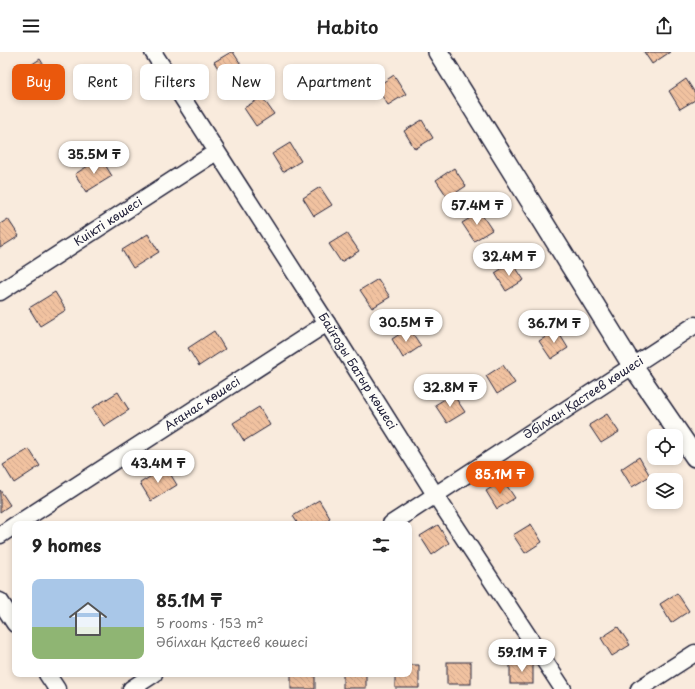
<!DOCTYPE html>
<html lang="en">
<head>
<meta charset="utf-8">
<style>
  :root { --surface:#fff; --page:#f6f6f6; --text:#222; --muted:#767676; --accent:#ea580c }
  body { margin:0; font-family:"Playpen Sans",sans-serif; background:var(--page); color:var(--text); height:100vh; display:flex; flex-direction:column; font-size:15px; white-space:nowrap }
  * { box-sizing:border-box; margin:0 }
  p { font-size:13px; color:var(--muted) }
  .icon { flex:none; width:22px; height:22px; fill:none; stroke:currentColor; stroke-width:2; stroke-linecap:round; stroke-linejoin:round }
  .map { position:relative; flex:1; overflow:hidden }
  .details { position:absolute; left:12px; top:469px; width:400px; height:156px; display:flex; flex-direction:column; background:var(--surface); border-radius:8px; box-shadow:0 2px 6px #0003 }
  .details>* { flex:none }
  .top-card { position:absolute; left:12px; top:12px; width:400px; height:36px; display:flex; gap:8px }
  .buttons { position:absolute; left:647px; top:377px; display:grid; gap:8px }
  .buttons a { display:grid; place-items:center; width:36px; height:36px; border-radius:8px; background:var(--surface); box-shadow:0 2px 6px #0003; font-size:20px }
  .price { position:absolute; translate:-50% -34px; padding:0 9px; border-radius:14px; background:#fff; color:#222; font-size:13px; line-height:26px; filter:drop-shadow(0 1px 2px #0008) }
  .price::after { content:''; position:absolute; left:50%; top:24px; width:12px; height:9px; margin-left:-6px; background:inherit; clip-path:polygon(0 0,100% 0,50% 100%) }
  .price.on { background:var(--accent); color:#fff }
  ul { padding:0; list-style:none }
  li { display:flex; align-items:center; gap:12px; height:100px; padding:0 20px }
  li span { display:grid; place-items:center; flex:none; width:112px; height:80px; border-radius:8px; color:#555 }
  li>.icon { margin-inline-start:auto }
  span .icon { width:48px; height:48px; fill:#fffc; stroke-width:1 }
  li b { font-size:17px }
  h2 { display:flex; justify-content:space-between; align-items:center; height:48px; padding:0 20px; font-size:17px }
  .pill { padding:0 14px; border-radius:8px; background:var(--surface); box-shadow:0 2px 6px #0003; font-size:14px; line-height:36px }
  .pill.on { background:var(--accent); color:#fff }
  header { display:flex; justify-content:space-between; align-items:center; height:52px; padding:0 20px; background:var(--surface); font-size:18px; font-weight:600 }
  .map>svg:first-child { display:block }
  .building { fill:url(#building-back-hatch); stroke:#22223b }
  .lines { fill:none; stroke-linecap:round; stroke-linejoin:round }
  .minor-casing { stroke:#22223b; stroke-width:19 }
  .tertiary-casing { stroke:#22223b; stroke-width:22 }
  .minor { stroke:#fdfcf7; stroke-width:16 }
  .tertiary { stroke:#fdfcf7; stroke-width:19 }
  .labels { text-anchor:middle; stroke-width:3; stroke-linejoin:round; paint-order:stroke }
  .street-label { font-size:12px; fill:#22223b; stroke:#fdfcf7 }
</style>
</head>
<body>
<header><svg class="icon" aria-label="menu" viewBox="0 0 24 24"><path d="M4 6h16M4 12h16M4 18h16"/></svg>Habito<svg class="icon" aria-label="share" viewBox="0 0 24 24"><path d="M12 15V3M7 8l5-5 5 5M5 13v7h14v-7"/></svg></header>
<div class="map">
<svg width="695" height="637" viewBox="0 0 695 637">
  <defs>
    <pattern id="building-back-hatch" width="6" height="6" patternUnits="userSpaceOnUse"><rect width="6" height="6" fill="#f1c2a0"/><path d="M-1 5l2 2M0 0l6 6M5-1l2 2" fill="none" stroke="#cea68b"/></pattern>
  </defs>
  <rect width="100%" height="100%" fill="#f9ebdd"/>
  <filter id="ink" filterUnits="userSpaceOnUse"><feTurbulence type="fractalNoise" baseFrequency=".025" numOctaves="2"/><feDisplacementMap in="SourceGraphic" scale="8" xChannelSelector="R" yChannelSelector="G"/><feConvolveMatrix kernelMatrix="1 2 1 2 8 2 1 2 1" color-interpolation-filters="sRGB"/></filter>
  <g filter="url(#ink)">
    <g class="building">
      <path d="M231 0H233L244 17 226 29 214 10Z"/>
      <path d="M644 0H670L652 12Z"/>
      <path d="M40 7 51 25 25 41 14 24Z"/>
      <path d="M394 23 406 42 388 53 376 35Z"/>
      <path d="M686 27 695 41V48L680 57 669 39Z"/>
      <path d="M262 45 274 62 256 74 244 56Z"/>
      <path d="M422 68 433 86 415 97 404 79Z"/>
      <path d="M290 91 301 109 283 120 272 102Z"/>
      <path d="M101 106 112 124 86 140 75 122Z"/>
      <path d="M454 116 466 134 448 146 436 128Z"/>
      <path d="M320 135 332 153 314 164 303 146Z"/>
      <path d="M480 160 492 178 474 189 462 171Z"/>
      <path d="M8 167 19 184 0 196V172Z"/>
      <path d="M347 181 359 199 341 210 329 192Z"/>
      <path d="M148 182 159 200 133 216 122 198Z"/>
      <path d="M512 210 524 228 506 239 495 221Z"/>
      <path d="M378 227 390 245 372 256 360 238Z"/>
      <path d="M55 240 66 258 40 274 29 256Z"/>
      <path d="M409 276 421 294 403 306 392 287Z"/>
      <path d="M557 278 568 296 551 307 539 289Z"/>
      <path d="M214 279 225 297 199 314 188 296Z"/>
      <path d="M503 313 515 331 497 342 486 324Z"/>
      <path d="M118 340 129 358 104 374 92 356Z"/>
      <path d="M453 342 465 360 447 371 435 353Z"/>
      <path d="M259 355 270 373 244 389 233 371Z"/>
      <path d="M607 362 619 380 601 391 589 373Z"/>
      <path d="M29 397 40 414 14 431 3 413Z"/>
      <path d="M639 405 650 424 632 435 621 417Z"/>
      <path d="M166 415 177 433 151 449 140 431Z"/>
      <path d="M503 428 515 446 497 457 486 439Z"/>
      <path d="M0 438 10 453 0 460Z"/>
      <path d="M319 448 330 466 321 472H298L293 464Z"/>
      <path d="M531 472 542 490 525 501 513 483Z"/>
      <path d="M438 473 449 491 432 503 420 484Z"/>
      <path d="M677 541 689 559 671 571 660 552Z"/>
      <path d="M618 575 630 593 612 604 601 586Z"/>
      <rect x="447" y="610" width="24" height="22"/>
      <rect x="510" y="610" width="23" height="22"/>
      <path d="M409 613H419V636H395V622H409Z"/>
      <rect x="291" y="622" width="24" height="15"/>
      <rect x="343" y="622" width="23" height="14"/>
    </g>
    <g class="lines">
      <g class="minor-casing">
        <g id="minor">
          <path id="s1" d="M153 0 327 271 436 444 563 637"/>
          <path id="s2" d="M0 240 216 100"/>
          <path id="s3" d="M17 472 327 271"/>
          <path id="s4" d="M391 472 695 273"/>
          <path d="M0 483 15 473"/>
          <path d="M0 549 15 572"/>
          <path d="M47 622 57 637"/>
          <path d="M131 637 154 622"/>
          <path d="M639 637 695 601"/>
        </g>
      </g>
      <g class="tertiary-casing">
        <path id="tertiary" d="M438 0 632 313 695 405"/>
      </g>
      <use href="#minor" class="minor"/>
      <use href="#tertiary" class="tertiary"/>
    </g>
  </g>
  <g class="labels">
    <g class="street-label">
      <text dy="4" stroke="none"><textPath href="#s2" startOffset="129">Киікті көшесі</textPath></text>
      <text dy="4" stroke="none"><textPath href="#s1" startOffset="379">Байғозы Батыр көшесі</textPath></text>
      <text dy="4" stroke="none"><textPath href="#s4" startOffset="230">Әбілхан Қастеев көшесі</textPath></text>
      <text dy="4" stroke="none"><textPath href="#s3" startOffset="221">Ағанас көшесі</textPath></text>
    </g>
  </g>
</svg>
<div class="buttons">
<a><svg class="icon" aria-label="locate" viewBox="0 0 24 24"><circle cx="12" cy="12" r="6"/><path d="M12 2v4M12 18v4M2 12h4M18 12h4"/></svg></a>
<a><svg class="icon" aria-label="layers" viewBox="0 0 24 24"><path d="M12 4l9 5-9 5-9-5zM3 14l9 5 9-5"/></svg></a>
</div>
<b class="price" style="left:94px;top:123px">35.5M ₸</b>
<b class="price" style="left:477px;top:174px">57.4M ₸</b>
<b class="price" style="left:509px;top:225px">32.4M ₸</b>
<b class="price" style="left:406px;top:291px">30.5M ₸</b>
<b class="price" style="left:554px;top:292px">36.7M ₸</b>
<b class="price" style="left:450px;top:356px">32.8M ₸</b>
<b class="price" style="left:158px;top:432px">43.4M ₸</b>
<b class="price on" style="left:500px;top:443px">85.1M ₸</b>
<b class="price" style="left:522px;top:621px">59.1M ₸</b>
<div class="top-card">
<a class="pill on">Buy</a>
<a class="pill">Rent</a>
<a class="pill">Filters</a>
<a class="pill">New</a>
<a class="pill">Apartment</a>
</div>
<section class="details">
<h2>9 homes<svg class="icon" aria-label="filters" viewBox="0 0 24 24"><path d="M4 7h16M4 17h16"/><circle cx="9" cy="7" r="2"/><circle cx="15" cy="17" r="2"/></svg></h2>
<ul>
<li><span style="background:linear-gradient(#a9c7e8 60%,#8fb573 0)"><svg class="icon" aria-label="home" viewBox="0 0 24 24"><path d="M3 11l9-7 9 7M6 9v11h12V9"/></svg></span><div><b>85.1M ₸</b><p>5 rooms · 153 m²</p><p>Әбілхан Қастеев көшесі</p></div></li>
</ul>
</section>
</div>
</body>
</html>
